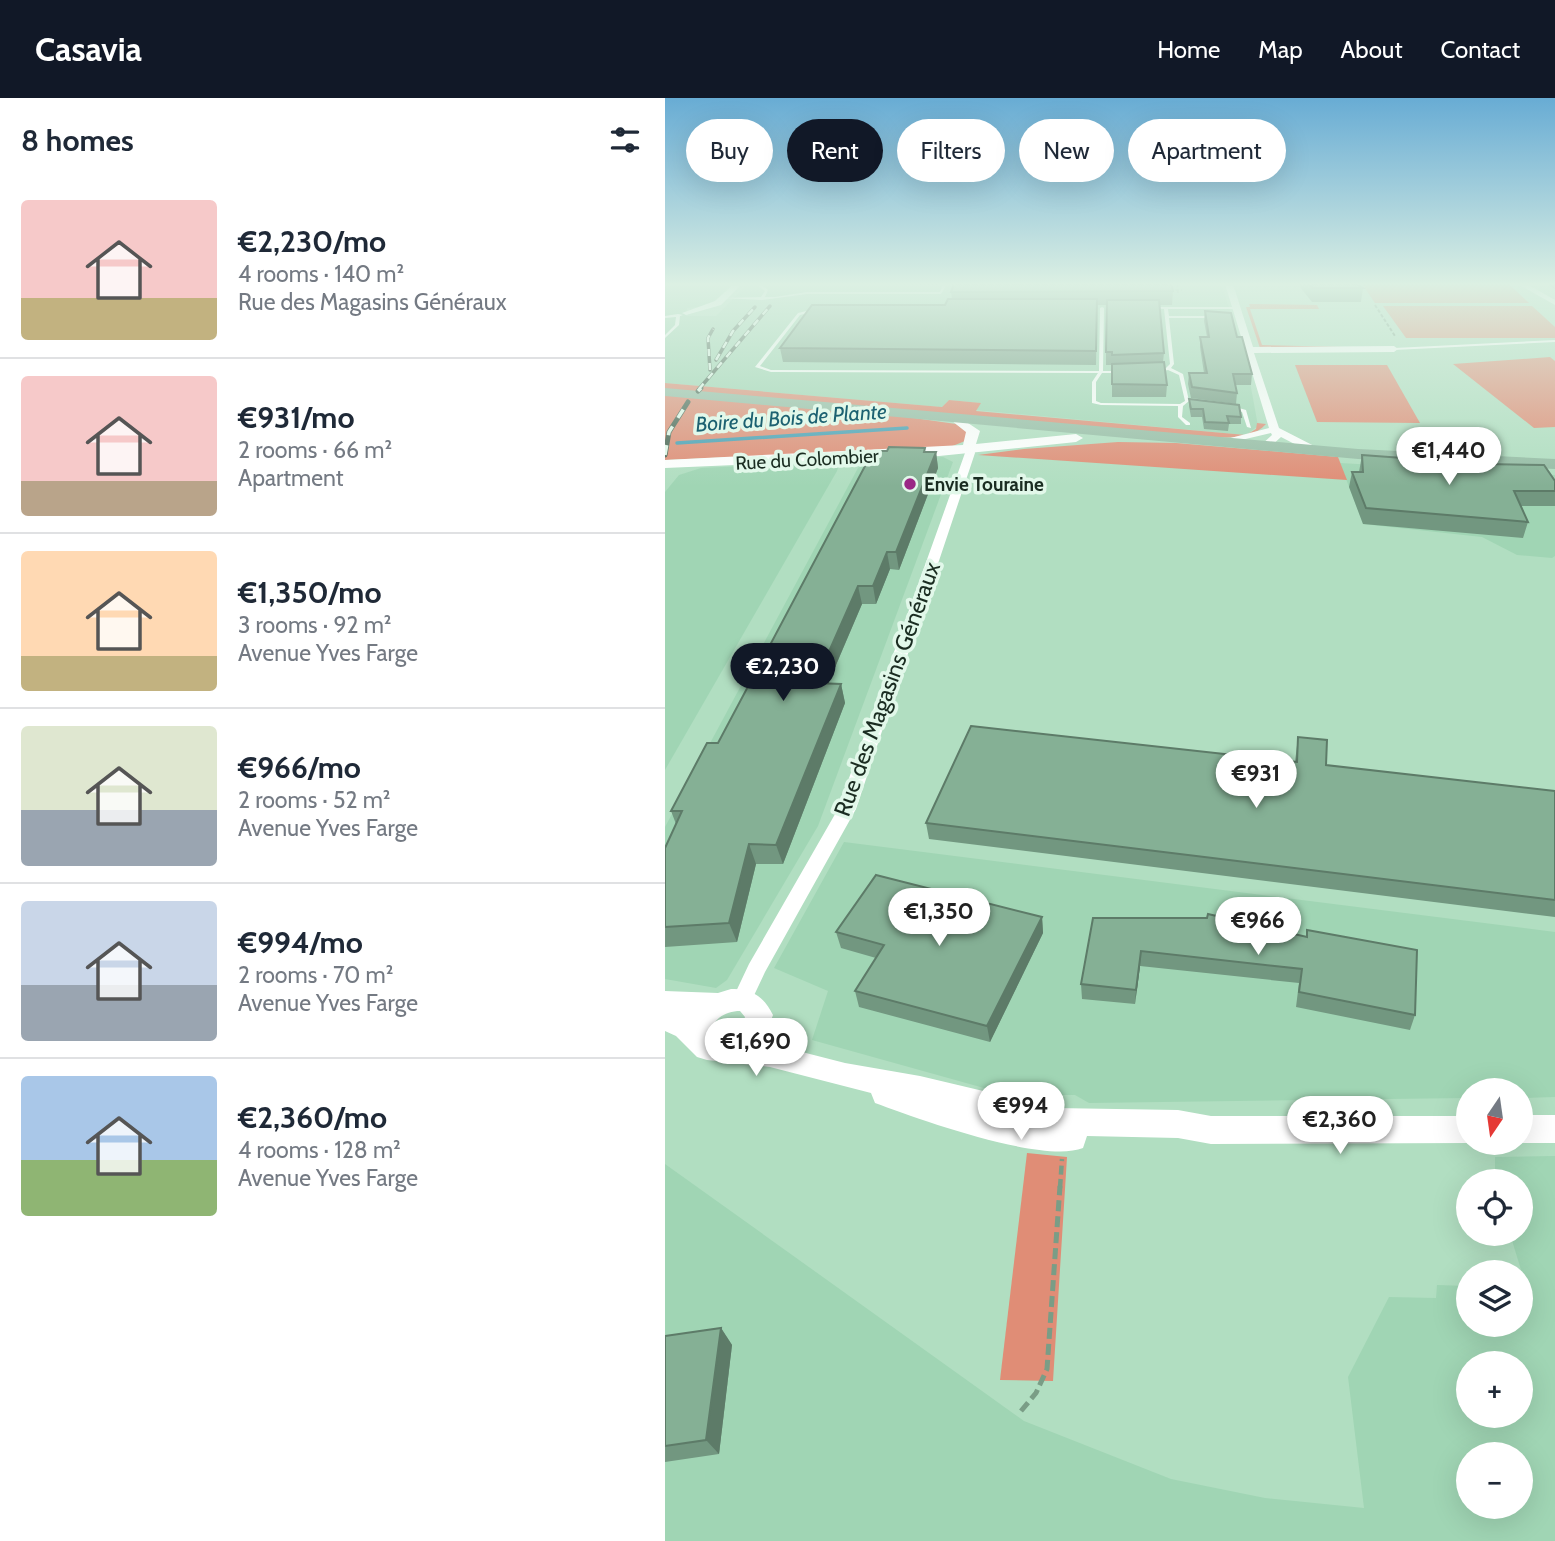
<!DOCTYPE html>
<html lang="en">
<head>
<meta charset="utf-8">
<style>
  :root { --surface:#fff; --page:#f6f6f7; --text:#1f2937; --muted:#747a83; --line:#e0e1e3; --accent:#111827 }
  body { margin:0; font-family:Cabin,sans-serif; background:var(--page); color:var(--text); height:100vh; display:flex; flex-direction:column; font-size:26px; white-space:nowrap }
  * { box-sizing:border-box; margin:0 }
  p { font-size:23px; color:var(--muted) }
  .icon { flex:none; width:38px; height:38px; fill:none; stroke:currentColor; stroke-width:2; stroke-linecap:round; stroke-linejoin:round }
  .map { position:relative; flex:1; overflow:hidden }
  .side { display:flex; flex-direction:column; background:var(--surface); width:665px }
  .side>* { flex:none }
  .top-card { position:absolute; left:21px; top:21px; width:665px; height:63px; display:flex; gap:14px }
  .needle { width:46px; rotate:193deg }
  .buttons { position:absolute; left:791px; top:980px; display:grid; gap:14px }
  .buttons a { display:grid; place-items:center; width:77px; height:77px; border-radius:50%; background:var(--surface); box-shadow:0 7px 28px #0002; font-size:35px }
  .price { position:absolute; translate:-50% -60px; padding:0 16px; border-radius:24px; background:#fff; color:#222; font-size:23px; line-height:46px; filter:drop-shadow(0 2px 4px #0008) }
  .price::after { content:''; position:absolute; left:50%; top:42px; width:21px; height:16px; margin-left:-10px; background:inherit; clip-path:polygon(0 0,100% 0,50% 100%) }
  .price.current { background:var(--accent); color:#fff }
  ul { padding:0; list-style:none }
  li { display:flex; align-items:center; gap:21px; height:175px; padding:0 21px }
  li+li { border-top:2px solid var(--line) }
  li span { display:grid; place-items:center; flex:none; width:196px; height:140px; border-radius:7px; color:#555 }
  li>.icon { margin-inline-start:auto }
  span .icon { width:84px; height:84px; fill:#fffc; stroke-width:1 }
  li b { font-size:30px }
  h2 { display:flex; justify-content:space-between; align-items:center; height:84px; padding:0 21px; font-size:30px }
  .pill { padding:0 24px; border-radius:32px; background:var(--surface); box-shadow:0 7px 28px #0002; font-size:24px; line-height:63px }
  .pill.current { background:var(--accent); color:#fff }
  header { display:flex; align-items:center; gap:42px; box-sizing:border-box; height:98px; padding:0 35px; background:var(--accent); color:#fff }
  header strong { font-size:33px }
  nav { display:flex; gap:38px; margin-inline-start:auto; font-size:24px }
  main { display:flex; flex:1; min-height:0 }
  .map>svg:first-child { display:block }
  .built { fill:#a0d5b4; fill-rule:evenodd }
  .green { fill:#e08d76 }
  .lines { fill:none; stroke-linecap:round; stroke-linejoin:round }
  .stream { stroke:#489fb5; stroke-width:3.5 }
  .path-far2 { stroke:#7a9d86; stroke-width:2; stroke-dasharray:3.5 2; stroke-linecap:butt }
  .path-far1 { stroke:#7a9d86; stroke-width:4.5; stroke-dasharray:9 4.5; stroke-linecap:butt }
  .path { stroke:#7a9d86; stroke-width:5; stroke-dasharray:11 5; stroke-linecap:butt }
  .service { fill:#fff; fill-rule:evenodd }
  .minor { fill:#fff; fill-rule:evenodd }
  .tertiary { fill:#fff; fill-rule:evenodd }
  .secondary { fill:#fff; fill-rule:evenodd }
  .primary { fill:#96bca5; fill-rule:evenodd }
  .rail-far1-casing { stroke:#486352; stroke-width:3.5 }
  .rail-casing { stroke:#486352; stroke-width:5 }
  .rail-far1 { stroke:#e2f8ea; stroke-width:2.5; stroke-dasharray:7; stroke-linecap:butt }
  .rail { stroke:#e2f8ea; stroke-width:3.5; stroke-dasharray:10; stroke-linecap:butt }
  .wall { fill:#729780 }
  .shaded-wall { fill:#5d7b68 }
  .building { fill:#85b095; stroke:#5d7b68; stroke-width:2 }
  .poi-dot { fill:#9a2885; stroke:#e2f8ea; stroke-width:2.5 }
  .labels { text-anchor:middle; stroke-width:7; stroke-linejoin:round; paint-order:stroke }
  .far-street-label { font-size:19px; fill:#1a2c21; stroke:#e2f8ea }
  .far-poi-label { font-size:19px; font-weight:bold; fill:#1a2c21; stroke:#e2f8ea; text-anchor:start }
  .far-water-label { font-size:21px; font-style:italic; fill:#1c6171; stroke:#e2f8ea }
  .street-label { font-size:23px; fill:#1a2c21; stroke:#e2f8ea }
</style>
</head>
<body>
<header>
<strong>Casavia</strong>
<nav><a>Home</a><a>Map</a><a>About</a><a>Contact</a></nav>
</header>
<main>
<section class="side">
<h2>8 homes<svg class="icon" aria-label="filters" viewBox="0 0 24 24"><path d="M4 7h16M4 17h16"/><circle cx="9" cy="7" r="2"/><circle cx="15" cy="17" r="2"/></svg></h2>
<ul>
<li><span style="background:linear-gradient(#f6c9c9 70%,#c2b280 0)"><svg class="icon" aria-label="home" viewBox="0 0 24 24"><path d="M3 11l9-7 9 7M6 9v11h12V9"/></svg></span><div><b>€2,230/mo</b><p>4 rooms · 140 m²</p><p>Rue des Magasins Généraux</p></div></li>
<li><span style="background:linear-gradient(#f6c9c9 75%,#b9a48a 0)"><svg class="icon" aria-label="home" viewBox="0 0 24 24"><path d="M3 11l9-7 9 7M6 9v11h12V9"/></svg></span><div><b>€931/mo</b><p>2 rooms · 66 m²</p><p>Apartment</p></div></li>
<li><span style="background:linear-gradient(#ffd9b3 75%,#c2b280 0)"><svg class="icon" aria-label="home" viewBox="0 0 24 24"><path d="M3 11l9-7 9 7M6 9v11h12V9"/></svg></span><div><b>€1,350/mo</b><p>3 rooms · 92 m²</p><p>Avenue Yves Farge</p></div></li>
<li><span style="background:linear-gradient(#dfe7d0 60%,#9aa5b1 0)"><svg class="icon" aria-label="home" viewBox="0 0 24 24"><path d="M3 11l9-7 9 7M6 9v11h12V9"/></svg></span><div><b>€966/mo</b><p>2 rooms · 52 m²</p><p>Avenue Yves Farge</p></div></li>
<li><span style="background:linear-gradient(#c9d6e8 60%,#9aa5b1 0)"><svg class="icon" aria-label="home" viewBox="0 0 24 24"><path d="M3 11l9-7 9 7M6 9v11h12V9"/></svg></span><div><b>€994/mo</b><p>2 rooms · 70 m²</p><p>Avenue Yves Farge</p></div></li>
<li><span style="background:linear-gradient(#a9c7e8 60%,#8fb573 0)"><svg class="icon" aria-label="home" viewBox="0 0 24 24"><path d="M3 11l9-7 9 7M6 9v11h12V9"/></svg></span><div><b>€2,360/mo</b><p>4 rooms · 128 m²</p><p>Avenue Yves Farge</p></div></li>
</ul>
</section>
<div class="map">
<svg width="890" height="1443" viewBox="0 0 890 1443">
  <rect width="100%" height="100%" fill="#b1dec1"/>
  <g class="built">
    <path d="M0 186H67L44 208 22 210 21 218H51L83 186H556L580 256 593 328 581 337 310 312 315 305 284 302 277 309 0 285Z"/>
    <path d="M278 359 288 364 153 728 62 882 51 890 0 881V729L193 370 204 363Z"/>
    <path d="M166 364 174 367 172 373 0 672V394L14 377 36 370Z"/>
    <path d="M675 365 890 377V458L887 460 852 457 817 439 698 426Z"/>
    <path d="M179 744 890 834V999L856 1000V992H803V1000L424 1005 410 997H370L319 990 147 942 163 893 109 870Z"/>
    <path d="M890 1058V1443H0V1066L359 1323 506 1381 600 1400 699 1410 683 1279 724 1199 771 1200 772 1187 803 1188V1227H856V1189L861 1188 845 1136H856V1083H830V1059ZM803 1265H856V1318H803ZM803 1356H856V1409H803Z"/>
  </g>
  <g class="green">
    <path d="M697 186H844L864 205H710Z"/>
    <path d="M584 206 652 207 654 211H585L597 247 679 249 595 250 581 209H585Z"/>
    <path d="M718 208H867L890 229V240H741Z"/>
    <path d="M885 259 890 263V329L869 330 788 266Z"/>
    <path d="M630 267H722L755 325 652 324Z"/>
    <path d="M0 285 277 309 284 302 316 305 311 313 581 337 591 331 592 325 601 326C585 344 555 339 533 338L0 292Z"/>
    <path d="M0 297 242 319 291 326 302 334 300 343 285 349 0 362Z"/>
    <path d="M453 344 511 345 673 359 682 382 313 357 359 351Z"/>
    <path d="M362 1055 402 1059 388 1283 335 1282Z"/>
  </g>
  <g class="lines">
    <path class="stream" d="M12 345 242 330"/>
    <g class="path-far2">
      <path d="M512 186 513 195"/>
      <path d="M505 192H517"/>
      <path d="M710 207 730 238"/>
    </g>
    <path class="path-far1" d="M395 1090 397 1061"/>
    <path class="path" d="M356 1313 371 1295 382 1271 395 1088"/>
    <g class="service">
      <path d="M91 186H95L103 192 100 199H110L142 194H275L278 186H282L276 196H142L97 202 57 200 96 199 100 193Z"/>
      <path d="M437 209 439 210 438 273H458L460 274 458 275H437L431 284V303L436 305 515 306 520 303 514 277 503 272 489 275 487 274 501 270 505 266 499 211 481 210 483 209H572L571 211H503L504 218H551L553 219 551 220H504L509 266 506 270 518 276 524 303 518 308 517 319 525 325V327H521L513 319V308L436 307 427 305V284L433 275 106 274 90 269 133 215 154 210 155 212 135 217 95 268 106 272 434 273 435 210Z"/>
      <path d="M13 216 18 217 15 218 14 227 0 240V237L10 227 11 219 0 220V218Z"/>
      <path d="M890 242V244L729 252 727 251 729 250Z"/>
      <path d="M563 307 581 312 586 330 582 329 577 314 563 309Z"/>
    </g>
    <g class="minor">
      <path d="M69 186H77L56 207 21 217 17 215 50 203Z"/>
      <path d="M560 186H568L588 249 729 248 733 251 729 254 589 255 614 330 655 351V355H647L616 339 604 350H596L595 348 607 337 606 335 555 347 550 344 604 330Z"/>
      <path d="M853 186H862L890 202V207Z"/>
      <path d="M300 344H308L310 355 191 711 100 874 84 908 77 911 70 908 67 902 84 866 173 711 300 355Z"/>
    </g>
    <g class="tertiary">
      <path d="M66 891C87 890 99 899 108 917L98 944 180 965 255 978 390 1010 513 1012 546 1018H803V1045H806L546 1046 513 1040 422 1038 418 1050C377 1066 253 1021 210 1005L206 995 105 969 42 962 32 959 11 938 0 933V893L53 895ZM75 913 80 919C76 935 62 945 46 937 46 921 61 913 75 913Z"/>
      <rect x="856" y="1017" width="34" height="28"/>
    </g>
    <path class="secondary" d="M294 319 315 333 311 346 411 336 418 340 411 344 274 358 0 370V362L298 347 301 334 287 323Z"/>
    <path class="primary" d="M0 290 693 351 890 361V371L693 361 0 298Z"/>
    <g class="rail-far1-casing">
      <g id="rail-far1">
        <path d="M51 262 68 233 90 209"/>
        <path d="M45 272 43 240 48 231"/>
        <path d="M34 291 105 208"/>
      </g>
    </g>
    <g class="rail-casing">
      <g id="rail">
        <path d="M33 293 36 290"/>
        <path d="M0 357 4 334 23 304"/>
      </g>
    </g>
    <use href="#rail-far1" class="rail-far1"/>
    <use href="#rail" class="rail"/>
  </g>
  <g class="wall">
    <path d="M206 186H275V187Z"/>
    <path d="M284 186H506L508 193 507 207H494L499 255 498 264 502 287 501 299H447V267H441V207H432L431 267 118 264 115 250 280 207 287 201 286 194 289 187Z"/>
    <path d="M635 186H692L698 190 696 204H647L635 189Z"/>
    <path d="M882 186H890V191Z"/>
    <path d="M540 213 572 239 587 276 586 287H570L572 295 571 306 526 300 523 286 524 275H539L535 249V239H542L539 223Z"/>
    <path d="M524 301 576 319V326H564L563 333 539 331 537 319H526L524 308Z"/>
    <path d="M261 354H271L273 370 234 472 225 471 211 506H197L163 586H176L180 605 118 766H91L72 844 0 849V750L11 726 6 713Z"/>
    <path d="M697 357 890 383V408H856L863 424 858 440 698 426 684 389 687 374H694Z"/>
    <path d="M633 639 661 667 890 693V819L264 741 261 725 630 664Z"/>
    <path d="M377 819 378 835 325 944 194 909 190 893 211 860 176 850 171 834Z"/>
    <path d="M428 820 641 839 642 832 750 917 745 932 631 909 634 885 475 868 470 906 417 901 416 886Z"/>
    <path d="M56 1230 67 1247 54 1356 0 1364V1238Z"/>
  </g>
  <g class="shaded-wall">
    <path d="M271 354 273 370 234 472 231 454Z"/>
    <path d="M222 454 225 471 211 506 208 488Z"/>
    <path d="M193 488 197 506 155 604 150 585Z"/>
    <path d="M176 586 180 605 118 766 111 747Z"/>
    <path d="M84 746 91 766 72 844 64 825Z"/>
    <path d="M377 819 378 835 325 944 322 928Z"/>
    <path d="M476 853 475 868 470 906 471 892Z"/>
    <path d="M56 1230 67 1247 54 1356 41 1342Z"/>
  </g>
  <g class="building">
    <path d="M289 186H506L508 193 286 194Z"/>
    <path d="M645 186H692L698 190H648Z"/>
    <path d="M283 201H432L431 253 115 250 147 207H280Z"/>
    <path d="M442 202H494L499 255 447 257V254H441Z"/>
    <path d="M540 213 566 215 572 239H577L587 276H568L572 295 527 289 524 275H542L535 239H544Z"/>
    <path d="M499 264 502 287 447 286V266Z"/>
    <path d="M524 301 574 307 576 319 562 318 564 325 540 324 538 311H526Z"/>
    <path d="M224 349 260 350 259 354H271L231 454H222L208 488H193L150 585 176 586 111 747 84 746 64 825 0 829V750L17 713H6L42 645H53L208 353H222Z"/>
    <path d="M697 357 820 366 879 367 890 383V393H849L863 424 701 410 687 374H698Z"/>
    <path d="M306 628 632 664 633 639 662 642 661 667 890 693V802L261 725Z"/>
    <path d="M211 777 377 819 322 928 190 893 219 847 171 834Z"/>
    <path d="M543 816 642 839V832L752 852 750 917 634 894 637 871 476 853 471 892 416 886 428 820H542Z"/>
    <path d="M56 1230 41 1342 0 1348V1238Z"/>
  </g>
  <linearGradient id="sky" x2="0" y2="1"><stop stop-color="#68acd4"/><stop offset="0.48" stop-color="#dcf0e3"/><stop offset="1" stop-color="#dcf0e3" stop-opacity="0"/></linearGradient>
  <rect width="890" height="388" fill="url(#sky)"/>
  <circle class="poi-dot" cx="245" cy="386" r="7"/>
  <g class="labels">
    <g class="far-street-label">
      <text transform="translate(142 361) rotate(-3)" y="7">Rue du Colombier</text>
    </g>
    <g class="far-poi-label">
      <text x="259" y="393">Envie Touraine</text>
    </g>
    <g class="far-water-label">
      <text transform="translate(126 320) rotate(-4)" y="7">Boire du Bois de Plante</text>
    </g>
    <g class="street-label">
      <text transform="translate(222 591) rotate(-70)" y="8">Rue des Magasins Généraux</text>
    </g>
  </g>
</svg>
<div class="buttons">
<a><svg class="needle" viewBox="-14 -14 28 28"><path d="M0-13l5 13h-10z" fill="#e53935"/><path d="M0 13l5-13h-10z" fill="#747a83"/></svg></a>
<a><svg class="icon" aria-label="locate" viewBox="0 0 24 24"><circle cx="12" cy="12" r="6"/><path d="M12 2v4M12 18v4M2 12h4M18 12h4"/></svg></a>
<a><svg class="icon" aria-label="layers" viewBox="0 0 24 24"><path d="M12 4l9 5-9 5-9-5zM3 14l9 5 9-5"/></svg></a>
<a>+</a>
<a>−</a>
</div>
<b class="price" style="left:784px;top:389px">€1,440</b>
<b class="price current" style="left:118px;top:605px">€2,230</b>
<b class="price" style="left:591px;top:712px">€931</b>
<b class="price" style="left:274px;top:850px">€1,350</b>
<b class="price" style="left:593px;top:859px">€966</b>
<b class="price" style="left:91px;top:980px">€1,690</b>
<b class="price" style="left:356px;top:1044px">€994</b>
<b class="price" style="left:675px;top:1058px">€2,360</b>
<div class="top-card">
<a class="pill">Buy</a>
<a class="pill current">Rent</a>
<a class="pill">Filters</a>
<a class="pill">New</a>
<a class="pill">Apartment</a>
</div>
</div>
</main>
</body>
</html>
